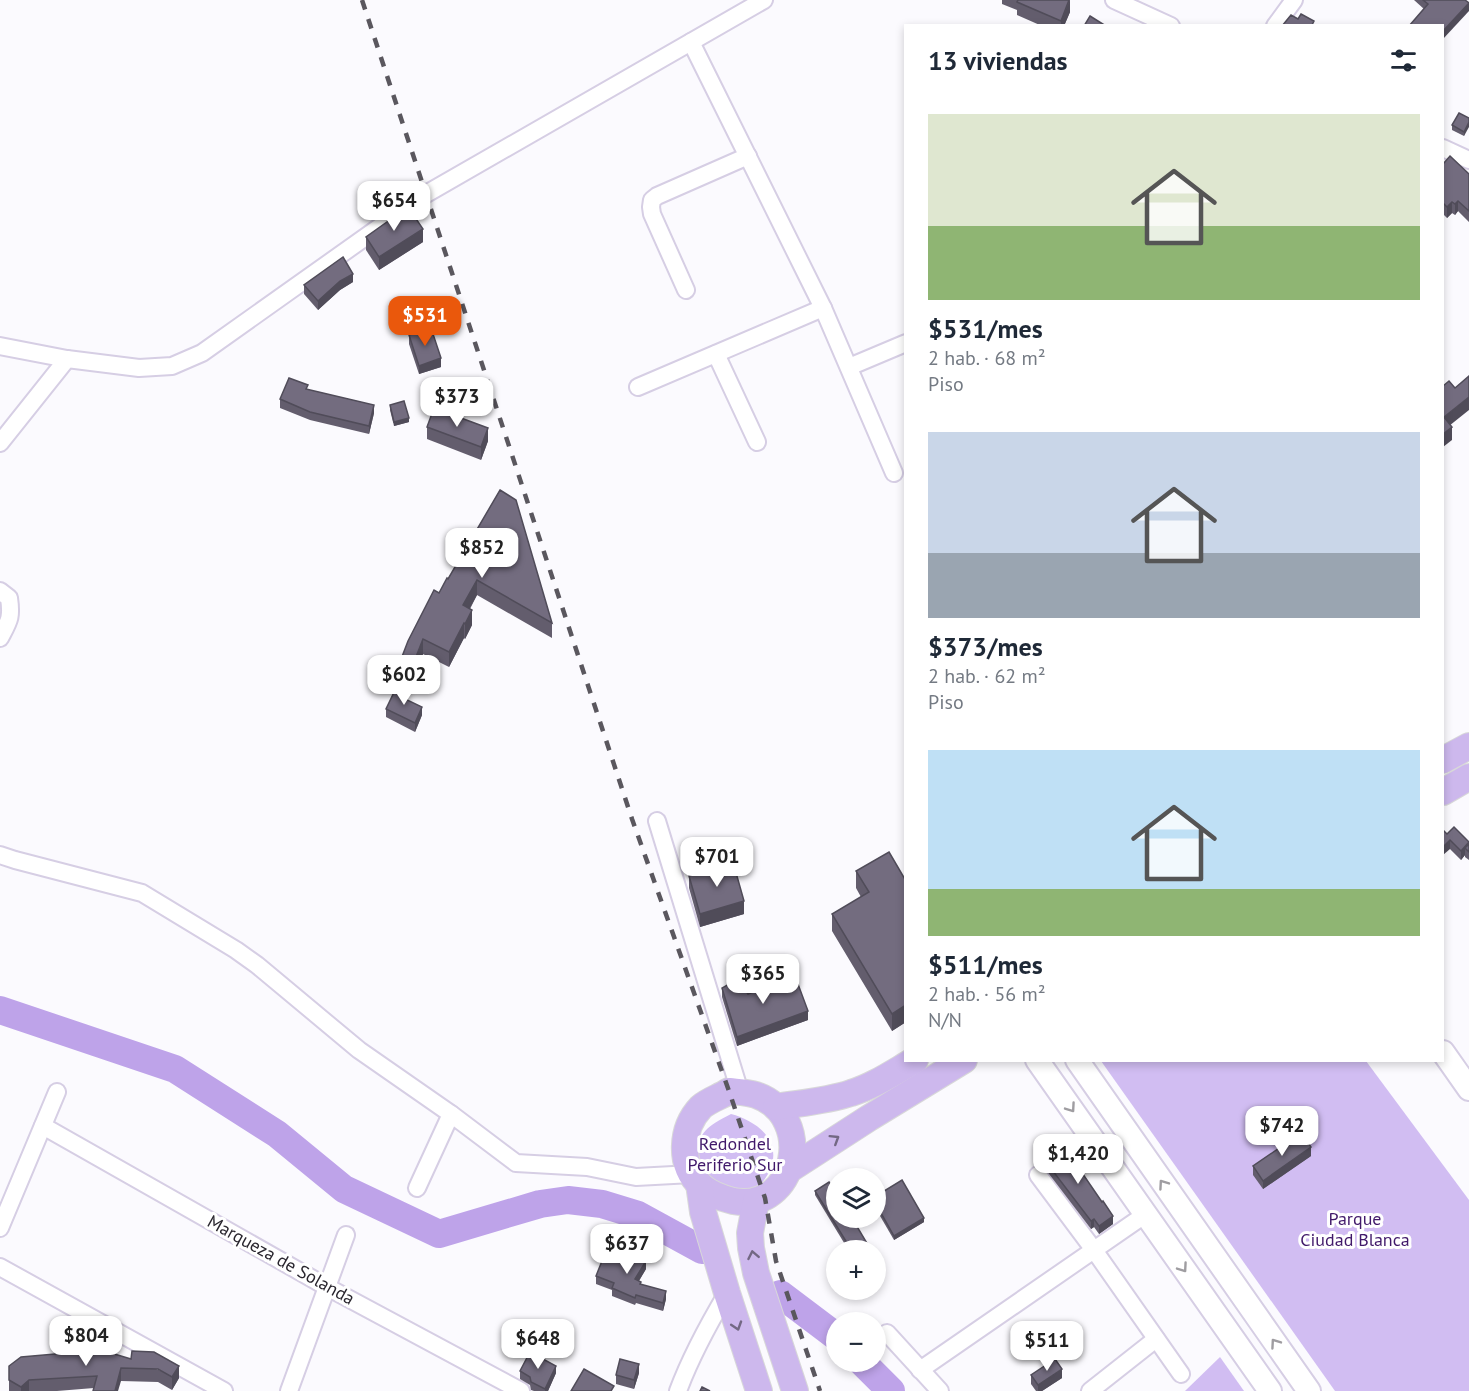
<!DOCTYPE html>
<html lang="es">
<head>
<meta charset="utf-8">
<style>
  :root { --surface:#fff; --page:#f6f6f7; --text:#1f2937; --muted:#747a83; --accent:#ea580c }
  body { margin:0; font-family:"PT Sans",sans-serif; background:var(--page); color:var(--text); height:100vh; display:flex; flex-direction:column; font-size:22px; white-space:nowrap }
  * { box-sizing:border-box; margin:0 }
  p { font-size:20px; color:var(--muted) }
  .icon { flex:none; width:33px; height:33px; fill:none; stroke:currentColor; stroke-width:2; stroke-linecap:round; stroke-linejoin:round }
  .map { position:relative; flex:1; overflow:hidden }
  .side { position:absolute; left:904px; top:24px; width:540px; height:1038px; display:flex; flex-direction:column; background:var(--surface); border-radius:0px; box-shadow:0 3px 9px #0003 }
  .side>* { flex:none }
  .controls { position:absolute; left:826px; top:1168px; display:grid; gap:12px }
  .controls a { display:grid; place-items:center; width:60px; height:60px; border-radius:50%; background:var(--surface); box-shadow:0 3px 9px #0003; font-size:30px }
  .price { position:absolute; translate:-50% -51px; padding:0 14px; border-radius:12px; background:#fff; color:#222; font-size:20px; line-height:39px; filter:drop-shadow(0 2px 3px #0008) }
  .price::after { content:''; position:absolute; left:50%; top:36px; width:18px; height:14px; margin-left:-9px; background:inherit; clip-path:polygon(0 0,100% 0,50% 100%) }
  .price.active { background:var(--accent); color:#fff }
  ul { padding:0; list-style:none }
  li { display:grid; align-content:center; gap:12px; height:318px; padding:0 24px }
  li span { display:grid; place-items:center; height:186px; border-radius:0px; color:#555 }
  li>.icon { margin-inline-start:auto }
  span .icon { width:108px; height:108px; fill:#fffc; stroke-width:1 }
  li b { font-size:26px }
  h2 { display:flex; justify-content:space-between; align-items:center; height:72px; padding:0 24px; font-size:26px }
  .map>svg:first-child { display:block }
  .green { fill:#d1bdf2 }
  .lines { fill:none; stroke-linecap:round; stroke-linejoin:round }
  .river { stroke:#bea3e9; stroke-width:28 }
  .street-casing { stroke:#d6cee4; stroke-width:20 }
  .secondary-casing { stroke:#d6cee4; stroke-width:26 }
  .primary-casing { stroke:#d8d8d9; stroke-width:28 }
  .street { stroke:#fff; stroke-width:16 }
  .secondary { stroke:#fff; stroke-width:22 }
  .primary { stroke:#cdb8ed; stroke-width:26 }
  .rail { stroke:#5a575e; stroke-width:4.5; stroke-dasharray:10 10; stroke-linecap:butt }
  .wall { fill:#635d6d }
  .shaded-wall { fill:#504c59 }
  .building { fill:#736c7f; stroke:#504c59; stroke-width:1.5 }
  .oneway { stroke:#9f9da1 }
  .oneway2 { stroke:#736884 }
  .labels { text-anchor:middle; stroke-width:6; stroke-linejoin:round; paint-order:stroke }
  .park-label { font-size:18px; fill:#41196a; stroke:#fff }
  .street-label { font-size:18px; fill:#29262e; stroke:#fff }
</style>
</head>
<body>
<div class="map">
<svg width="1469" height="1391" viewBox="0 0 1469 1391">
  <rect width="100%" height="100%" fill="#fbfafe"/>
  <g class="green">
    <path d="M1101 1061H1366L1469 1200V1391H1335Z"/>
    <path d="M731 1114C758 1121 785 1143 768 1174 764 1180 760 1188 753 1191 746 1193 736 1192 729 1192L699 1169C694 1136 703 1128 731 1114Z"/>
    <path d="M1220 1357 1244 1391H1185Z"/>
  </g>
  <g class="lines">
    <g class="river">
      <path d="M0 1010 175 1069 277 1134 344 1189 439 1234 540 1204 568 1200 602 1204 638 1215 702 1250"/>
      <path d="M780 1294 837 1337"/>
      <path d="M862 1362 891 1391"/>
    </g>
    <g class="street-casing">
      <g id="street">
        <path d="M1114 0 1171 26"/>
        <path d="M1275 26 1294 0"/>
        <path d="M691 42 823 308 894 473"/>
        <path d="M1443 148 1469 160"/>
        <path d="M686 290 652 214 651 207 652 200 657 196 748 156"/>
        <path d="M0 346 67 359 139 368 172 366 202 353 426 194 764 0"/>
        <path d="M716 354 757 442"/>
        <path d="M849 367 906 343"/>
        <path d="M638 387 823 308"/>
        <path d="M0 443 67 359"/>
        <path d="M0 591 9 598C12 618 9 621 0 638"/>
        <path d="M657 821 740 1092"/>
        <path d="M0 855 15 860 142 893 236 950 257 965 359 1050 451 1114 516 1163 587 1167 636 1177 692 1174"/>
        <path d="M43 1126 327 1287 521 1391"/>
        <path d="M1038 1175 1094 1250 1181 1374"/>
        <path d="M417 1188 451 1114"/>
        <path d="M0 1228 57 1092"/>
        <path d="M0 1267 224 1391"/>
        <path d="M887 1333 940 1391"/>
        <path d="M920 1370 1146 1214"/>
        <path d="M289 1391 346 1235"/>
        <path d="M678 1391C691 1356 708 1325 727 1293"/>
        <path d="M1090 1391 1156 1339"/>
      </g>
    </g>
    <g class="secondary-casing">
      <g id="secondary">
        <path d="M1443 1052 1469 1089"/>
        <path d="M1037 1060 1270 1391"/>
        <path d="M1077 1060 1309 1391"/>
      </g>
    </g>
    <g class="primary-casing">
      <g id="primary">
        <path d="M1443 760 1469 746"/>
        <path d="M1443 792 1469 777"/>
        <path d="M729 1091C738 1092 747 1092 756 1095 816 1116 797 1213 733 1201 721 1198 710 1194 701 1186 678 1165 681 1128 701 1107 709 1100 720 1097 729 1091Z"/>
        <path d="M776 1107C801 1103 827 1101 851 1093 874 1086 894 1072 915 1060"/>
        <path d="M787 1171 869 1118 964 1060"/>
        <path d="M699 1184 703 1212 727 1293 759 1391"/>
        <path d="M756 1201 750 1233 751 1248 756 1273 795 1391"/>
      </g>
    </g>
    <use href="#street" class="street"/>
    <use href="#secondary" class="secondary"/>
    <use href="#primary" class="primary"/>
    <path class="rail" d="M362 0 632 819 729 1091 765 1198 776 1261 820 1391"/>
  </g>
  <g class="wall">
    <path d="M1002 0H1070V12L1064 26H1042L1017 15V10L1002 4Z"/>
    <path d="M1414 0H1465L1469 11 1424 9Z"/>
    <path d="M1469 118 1464 136 1452 130V125Z"/>
    <path d="M1443 164 1469 174V222L1458 211 1455 215 1452 213 1447 218 1443 214Z"/>
    <path d="M366 237 423 242 379 270 366 250Z"/>
    <path d="M353 282 340 290 318 310 304 294V285Z"/>
    <path d="M409 335 441 367 419 374 409 344Z"/>
    <path d="M308 390 374 413 369 434 310 420 280 408V399Z"/>
    <path d="M390 405 409 422 394 426 390 410Z"/>
    <path d="M427 427 488 441 481 460 427 439Z"/>
    <path d="M500 490 552 623V638L477 595 470 609 472 625 465 639 464 638 449 667 423 654 410 687 398 682V667L439 593 448 579Z"/>
    <path d="M386 709 422 715 415 732 386 717Z"/>
    <path d="M1447 834 1469 842V860L1465 857V855L1461 860 1450 849Z"/>
    <path d="M856 871 906 881V1022L892 1031 832 931V914L861 897 856 888Z"/>
    <path d="M689 876 744 914 700 927 689 888Z"/>
    <path d="M722 988 748 994 808 1020 737 1046 722 997Z"/>
    <path d="M1311 1156 1263 1189 1253 1175V1166Z"/>
    <path d="M1043 1158 1113 1224 1099 1234 1094 1227 1091 1229 1043 1166Z"/>
    <path d="M815 1191 868 1249 865 1251H849L815 1195Z"/>
    <path d="M876 1196 924 1222 894 1240 876 1209Z"/>
    <path d="M646 1269 639 1281 641 1284 666 1299 663 1311 636 1303 635 1305 612 1296V1290L596 1284V1276Z"/>
    <path d="M131 1359 179 1378 172 1390 158 1382 121 1381 94 1388 57 1391H9V1366Z"/>
    <path d="M520 1371 556 1373 548 1391H534L531 1390 530 1385 520 1379Z"/>
    <path d="M639 1373 634 1389 616 1384V1375Z"/>
    <path d="M1031 1375 1062 1378 1042 1391H1036L1031 1384Z"/>
  </g>
  <g class="shaded-wall">
    <path d="M1070 0V12L1064 26H1061V21Z"/>
    <path d="M1469 3V11L1443 39V31Z"/>
    <path d="M1469 122V127L1464 136V132Z"/>
    <path d="M1458 201V211L1455 215V204Z"/>
    <path d="M1452 202V213L1447 218V207Z"/>
    <path d="M423 229V242L379 270V257Z"/>
    <path d="M353 274V282L340 290 318 310V301L340 281Z"/>
    <path d="M441 358V367L419 374V366Z"/>
    <path d="M1469 397V410L1444 430V417Z"/>
    <path d="M374 405V413L369 434V426Z"/>
    <path d="M409 418V422L394 426V422Z"/>
    <path d="M1452 427V440L1443 447V434Z"/>
    <path d="M488 428V441L481 460V447Z"/>
    <path d="M477 580V595L463 620V605Z"/>
    <path d="M472 610V625L465 639V624Z"/>
    <path d="M464 623V638L449 667V652Z"/>
    <path d="M423 639V654L410 687V672Z"/>
    <path d="M422 707V715L415 732V723Z"/>
    <path d="M1450 840V849L1443 855V847Z"/>
    <path d="M1469 843 1465 848V855L1461 860V851Z"/>
    <path d="M744 901V914L700 927V914Z"/>
    <path d="M906 1005V1022L892 1031V1014Z"/>
    <path d="M808 1011V1020L737 1046V1037Z"/>
    <path d="M1311 1147V1156L1263 1189V1181Z"/>
    <path d="M1113 1216V1224L1099 1234V1226Z"/>
    <path d="M924 1218V1222L894 1240V1236Z"/>
    <path d="M1094 1219V1227L1091 1229V1221Z"/>
    <path d="M868 1245V1249L865 1251H858Z"/>
    <path d="M646 1261V1269L635 1287V1279Z"/>
    <path d="M666 1291V1299L663 1311V1303Z"/>
    <path d="M639 1364V1373L634 1389V1380Z"/>
    <path d="M179 1366V1378L172 1390V1377Z"/>
    <path d="M556 1366V1373L548 1391H545V1389Z"/>
    <path d="M121 1368V1381L118 1391H115Z"/>
    <path d="M1062 1369V1378L1042 1391H1038V1385Z"/>
    <path d="M29 1380V1391H21V1387Z"/>
  </g>
  <g class="building">
    <path d="M1018 0H1069L1061 21 1017 2Z"/>
    <path d="M1423 0H1465L1469 3 1443 31V26H1409L1428 4Z"/>
    <path d="M1301 14 1314 21 1312 25 1313 26H1282L1291 15 1298 19Z"/>
    <path d="M1090 16 1106 26H1084Z"/>
    <path d="M1459 113 1469 118V122L1464 132 1452 125Z"/>
    <path d="M1450 156 1469 174V211L1458 201 1455 204 1452 202 1447 207 1443 203V164Z"/>
    <path d="M408 207 423 229 379 257 366 237Z"/>
    <path d="M343 257 353 274 340 281 318 301 304 285Z"/>
    <path d="M431 328 441 358 419 366 409 335Z"/>
    <path d="M1469 376V397L1444 417 1452 427 1443 434V386L1449 381 1455 388Z"/>
    <path d="M289 378 308 385 306 389 374 405 369 426 310 412 280 399Z"/>
    <path d="M404 401 409 418 394 422 390 405Z"/>
    <path d="M434 408 488 428 481 447 427 427Z"/>
    <path d="M500 490 516 500 552 623 477 580 463 605 472 610 465 624 464 623 449 652 423 639 410 672 398 667 408 641 434 590 439 593 447 578 448 579Z"/>
    <path d="M397 686 408 692 405 699 422 707 415 723 386 709Z"/>
    <path d="M1454 827 1469 842 1461 851 1450 840 1443 847V830L1447 834Z"/>
    <path d="M1469 844V852L1465 848Z"/>
    <path d="M889 852 906 881V1005L892 1014 832 914 869 892 856 871Z"/>
    <path d="M733 862 744 901 700 914 689 876Z"/>
    <path d="M795 976 808 1011 737 1037 722 988 738 979 748 994Z"/>
    <path d="M1298 1135H1303L1311 1147 1263 1181 1253 1166Z"/>
    <path d="M1063 1145 1102 1202 1103 1201 1113 1216 1099 1226 1094 1219 1091 1221 1043 1158Z"/>
    <path d="M902 1180 924 1218 894 1236 876 1204V1196Z"/>
    <path d="M829 1182 837 1194V1218H852L868 1245 858 1251H852L815 1191Z"/>
    <path d="M608 1246 646 1261 635 1279 641 1282 640 1284 666 1291 663 1303 636 1295 635 1298 612 1288 614 1283 596 1276Z"/>
    <path d="M101 1350 131 1359 132 1351 154 1352 179 1366 172 1377 158 1369 121 1368 115 1391H93L97 1376 29 1380 21 1387 9 1380V1366L21 1357Z"/>
    <path d="M530 1352 556 1366 545 1389 531 1382 530 1377 520 1371Z"/>
    <path d="M620 1359 639 1364 634 1380 616 1375Z"/>
    <path d="M1055 1359 1062 1369 1038 1385 1031 1375Z"/>
    <path d="M584 1369 614 1386 611 1391H571Z"/>
    <path d="M702 1387 710 1391H700Z"/>
  </g>
  <defs><path id="oneway-chevron" d="M-2-3.5L2.5 0L-2 3.5" fill="none" stroke-width="1.6" stroke-linecap="round" stroke-linejoin="round" transform="scale(1.5)"/></defs>
  <g class="oneway">
    <use href="#oneway-chevron" transform="translate(1071 1108) rotate(55)"/>
    <use href="#oneway-chevron" transform="translate(1163 1184) rotate(-125)"/>
    <use href="#oneway-chevron" transform="translate(1183 1268) rotate(55)"/>
    <use href="#oneway-chevron" transform="translate(1275 1343) rotate(-125)"/>
  </g>
  <g class="oneway2">
    <use href="#oneway-chevron" transform="translate(835 1139) rotate(-32)"/>
    <use href="#oneway-chevron" transform="translate(753 1255) rotate(-101)"/>
    <use href="#oneway-chevron" transform="translate(737 1326) rotate(72)"/>
  </g>
  <g class="labels">
    <g class="park-label">
      <text x="735" y="1150">Redondel<tspan x="735" dy="21">Periferio Sur</tspan></text>
      <text x="1355" y="1225">Parque<tspan x="1355" dy="21">Ciudad Blanca</tspan></text>
    </g>
    <g class="street-label">
      <text transform="translate(281 1260) rotate(29)" y="6">Marqueza de Solanda</text>
    </g>
  </g>
</svg>
<div class="controls">
<a><svg class="icon" aria-label="layers" viewBox="0 0 24 24"><path d="M12 4l9 5-9 5-9-5zM3 14l9 5 9-5"/></svg></a>
<a>+</a>
<a>−</a>
</div>
<b class="price" style="left:394px;top:232px">$654</b>
<b class="price active" style="left:425px;top:347px">$531</b>
<b class="price" style="left:457px;top:428px">$373</b>
<b class="price" style="left:482px;top:579px">$852</b>
<b class="price" style="left:404px;top:706px">$602</b>
<b class="price" style="left:717px;top:888px">$701</b>
<b class="price" style="left:763px;top:1005px">$365</b>
<b class="price" style="left:1282px;top:1157px">$742</b>
<b class="price" style="left:1078px;top:1185px">$1,420</b>
<b class="price" style="left:627px;top:1275px">$637</b>
<b class="price" style="left:86px;top:1367px">$804</b>
<b class="price" style="left:538px;top:1370px">$648</b>
<b class="price" style="left:1047px;top:1372px">$511</b>
<section class="side">
<h2>13 viviendas<svg class="icon" aria-label="filters" viewBox="0 0 24 24"><path d="M4 7h16M4 17h16"/><circle cx="9" cy="7" r="2"/><circle cx="15" cy="17" r="2"/></svg></h2>
<ul>
<li><span style="background:linear-gradient(#dfe7d0 60%,#8fb573 0)"><svg class="icon" aria-label="home" viewBox="0 0 24 24"><path d="M3 11l9-7 9 7M6 9v11h12V9"/></svg></span><div><b>$531/mes</b><p>2 hab. · 68 m²</p><p>Piso</p></div></li>
<li><span style="background:linear-gradient(#c9d6e8 65%,#9aa5b1 0)"><svg class="icon" aria-label="home" viewBox="0 0 24 24"><path d="M3 11l9-7 9 7M6 9v11h12V9"/></svg></span><div><b>$373/mes</b><p>2 hab. · 62 m²</p><p>Piso</p></div></li>
<li><span style="background:linear-gradient(#bfe0f5 75%,#8fb573 0)"><svg class="icon" aria-label="home" viewBox="0 0 24 24"><path d="M3 11l9-7 9 7M6 9v11h12V9"/></svg></span><div><b>$511/mes</b><p>2 hab. · 56 m²</p><p>N/N</p></div></li>
</ul>
</section>
</div>
</body>
</html>
